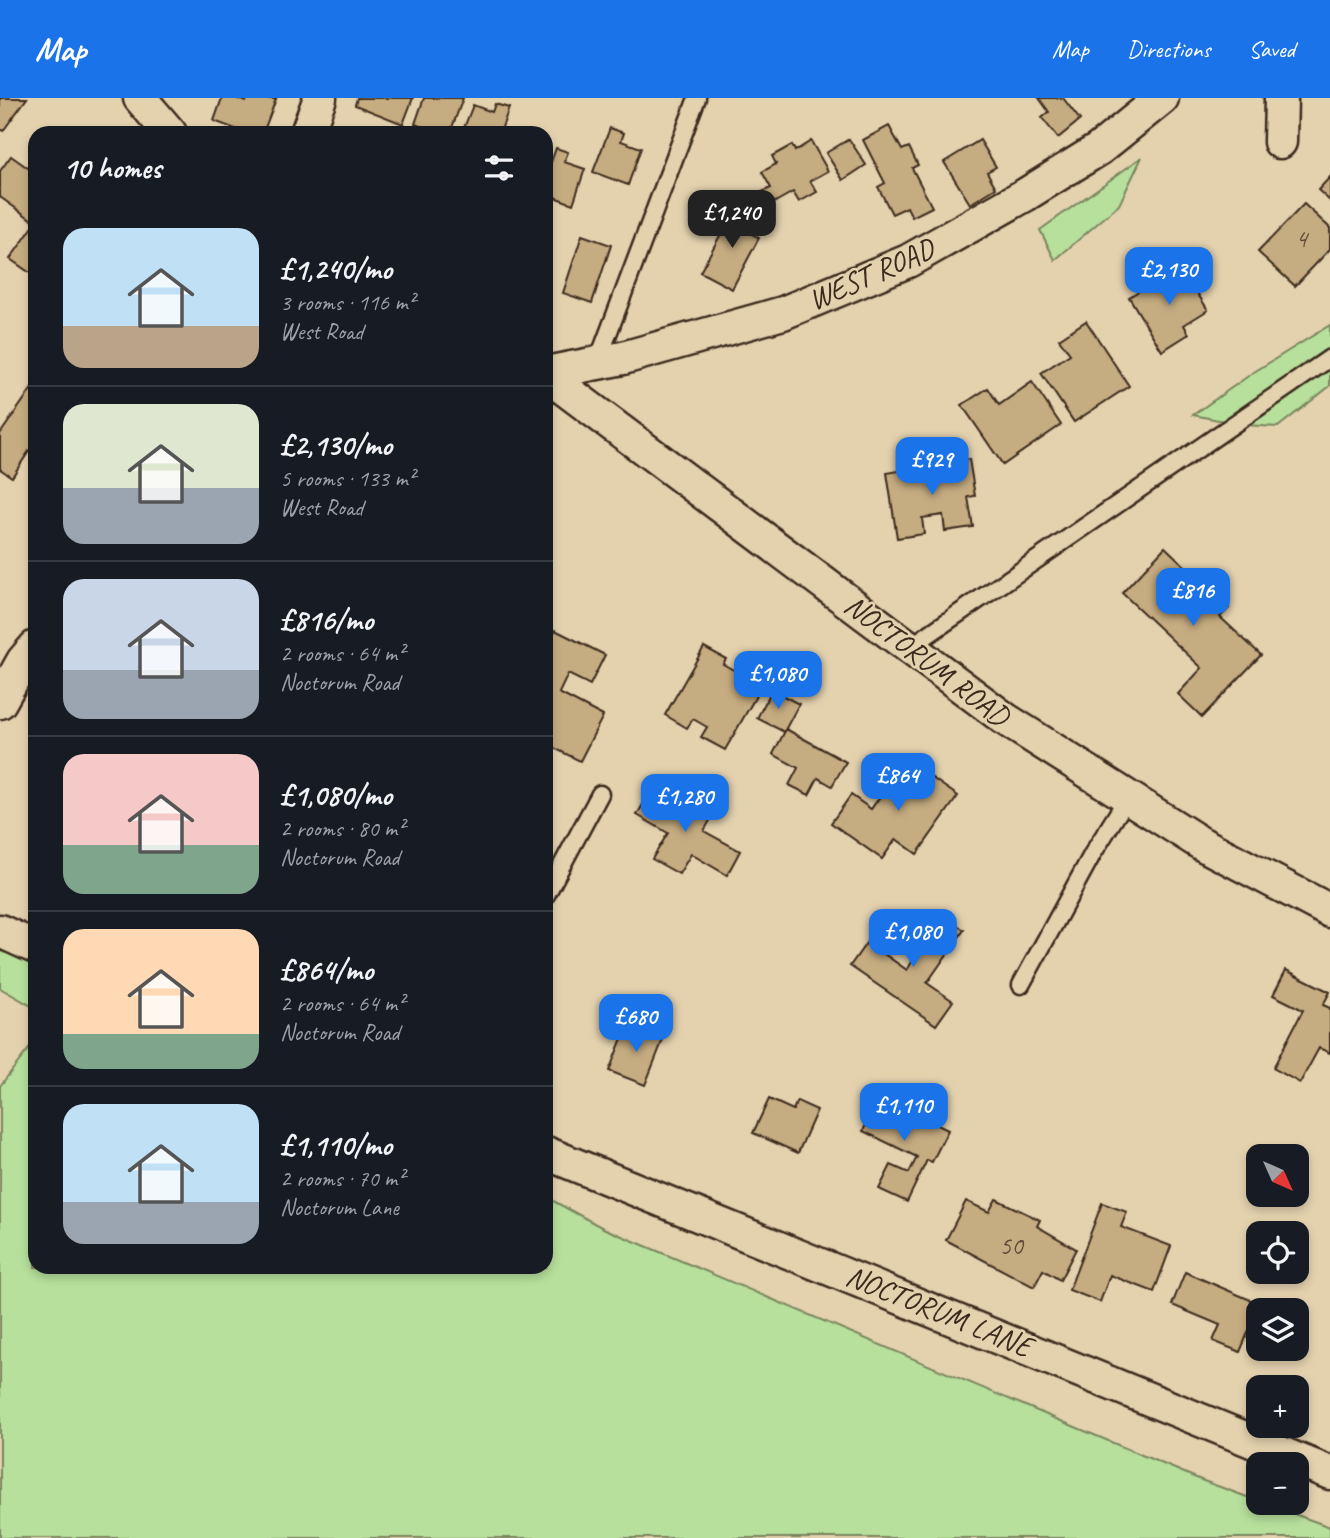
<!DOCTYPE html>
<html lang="en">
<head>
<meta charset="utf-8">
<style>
  :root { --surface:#171b24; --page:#242831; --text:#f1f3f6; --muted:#9ea1a6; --line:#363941; --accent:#1a73e8 }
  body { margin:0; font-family:Caveat,sans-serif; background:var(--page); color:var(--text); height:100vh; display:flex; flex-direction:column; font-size:26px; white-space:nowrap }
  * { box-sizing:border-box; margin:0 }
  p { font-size:23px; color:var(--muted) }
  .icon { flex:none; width:38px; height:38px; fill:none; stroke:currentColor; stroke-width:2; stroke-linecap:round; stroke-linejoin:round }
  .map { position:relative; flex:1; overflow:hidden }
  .sheet { position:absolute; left:28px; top:28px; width:525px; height:1148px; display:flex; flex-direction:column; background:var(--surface); border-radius:21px; box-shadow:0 4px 10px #0003 }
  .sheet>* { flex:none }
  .needle { width:46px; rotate:135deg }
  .buttons { position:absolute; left:1246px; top:1046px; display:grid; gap:14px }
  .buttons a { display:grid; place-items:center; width:63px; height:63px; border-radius:14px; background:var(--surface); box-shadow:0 4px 10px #0003; font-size:35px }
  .price { position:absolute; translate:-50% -60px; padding:0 16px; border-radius:14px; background:var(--accent); color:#fff; font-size:23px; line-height:46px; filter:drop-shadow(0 2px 4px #0008) }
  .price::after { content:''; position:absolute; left:50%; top:42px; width:21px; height:16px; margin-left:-10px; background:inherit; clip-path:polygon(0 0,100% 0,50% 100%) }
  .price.current { background:#222; color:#fff }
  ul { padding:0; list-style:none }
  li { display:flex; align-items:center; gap:21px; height:175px; padding:0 35px }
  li+li { border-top:2px solid var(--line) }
  li span { display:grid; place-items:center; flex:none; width:196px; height:140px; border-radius:21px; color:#555 }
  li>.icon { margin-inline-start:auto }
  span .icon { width:84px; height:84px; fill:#fffc; stroke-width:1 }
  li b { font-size:30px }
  h2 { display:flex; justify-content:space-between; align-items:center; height:84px; padding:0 35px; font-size:30px }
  header { display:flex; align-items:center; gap:42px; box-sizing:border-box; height:98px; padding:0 35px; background:var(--accent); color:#fff }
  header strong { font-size:33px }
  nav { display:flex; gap:38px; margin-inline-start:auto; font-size:24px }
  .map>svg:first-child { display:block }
  .green { fill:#b7e09c; stroke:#79855d; stroke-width:2 }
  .building { fill:#c6ac81; stroke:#3b2a1e; stroke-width:2 }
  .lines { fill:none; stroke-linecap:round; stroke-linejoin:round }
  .lane-casing { stroke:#3b2a1e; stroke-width:21 }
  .street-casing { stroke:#3b2a1e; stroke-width:37 }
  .lane { stroke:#e4d2af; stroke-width:16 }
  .street { stroke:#e4d2af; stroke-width:32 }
  .labels { text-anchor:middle; stroke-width:5; stroke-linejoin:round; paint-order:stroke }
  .number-label { font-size:26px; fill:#5e4a37 }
  .street-label { font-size:30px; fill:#3b2a1e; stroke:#e4d2af }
</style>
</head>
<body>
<header>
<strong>Map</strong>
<nav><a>Map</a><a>Directions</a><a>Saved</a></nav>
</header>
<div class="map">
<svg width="1330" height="1440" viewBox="0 0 1330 1440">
  <rect width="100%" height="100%" fill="#e4d2af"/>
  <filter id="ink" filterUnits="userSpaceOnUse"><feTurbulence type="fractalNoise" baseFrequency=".0143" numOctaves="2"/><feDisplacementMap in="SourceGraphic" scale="14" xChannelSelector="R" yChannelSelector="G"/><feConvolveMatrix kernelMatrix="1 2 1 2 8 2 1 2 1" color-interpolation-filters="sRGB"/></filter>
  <g filter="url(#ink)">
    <g class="green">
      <path d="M1142 59 1119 107 1055 162 1040 132Z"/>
      <path d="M1330 227V288L1278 329 1244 327 1193 317 1254 274Z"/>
      <path d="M0 847 35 865V910L0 890Z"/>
      <path d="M35 943V1169H546V1099L603 1130 1201 1382 1258 1403V1405H1264L1330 1429V1440H0V988Z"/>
    </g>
    <g class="building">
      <path d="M0 0H27L3 33 0 31Z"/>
      <path d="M222 0H236L246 4 247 0 276 1 263 35H246L214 23Z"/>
      <path d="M357 0H413L403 26 355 7Z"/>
      <path d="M424 0H463L450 35H439L415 26Z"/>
      <path d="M1039 0H1063L1080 22 1058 40 1042 20 1049 14Z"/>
      <path d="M495 6 509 10 500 35H462L473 7 492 14Z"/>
      <path d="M889 28 902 52 909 49 918 67 912 70 932 109 912 119 907 109 892 116 878 89 885 85 863 42Z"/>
      <path d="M610 30 624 35 621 43 641 50 628 87 593 74Z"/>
      <path d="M849 41 866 67 843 82 826 55Z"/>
      <path d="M980 42 996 69 987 74 996 90 970 106 944 64Z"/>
      <path d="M811 43 828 73 810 83 817 94 799 104 793 94 770 107 762 94 771 90 762 74 776 66 772 58 792 47 795 53Z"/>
      <path d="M556 50 568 54 564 64 585 71 573 106 546 96V78Z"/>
      <path d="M11 58 35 75V124L0 99V73Z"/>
      <path d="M1330 79V103L1318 92Z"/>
      <path d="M1304 106 1330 130V151L1295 188 1258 154Z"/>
      <path d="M734 112 764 128 762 134 753 129 750 135 759 140 732 191 700 174Z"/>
      <path d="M35 126V174L33 177 10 161Z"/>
      <path d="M582 137 611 147 592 205 563 195Z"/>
      <path d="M1180 168 1208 212 1184 227 1189 236 1162 253 1129 199Z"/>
      <path d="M1086 223 1129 288 1074 324 1041 275 1070 256 1059 241Z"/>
      <path d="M1032 284 1061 327 1003 367 962 307 988 290 999 307Z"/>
      <path d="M35 286V344L12 379 0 371V336Z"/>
      <path d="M969 361 975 398 968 399 973 429 945 433 943 417 922 420 924 436 897 440 887 375Z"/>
      <path d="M1165 449 1229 510 1220 519 1261 557 1202 619 1178 596 1202 570 1122 495Z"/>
      <path d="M555 532 605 557 590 587 568 576 559 595 603 618 580 663 546 646V550Z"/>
      <path d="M704 549 726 561 723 566 737 574 740 570 764 584 725 652 701 639 707 629 693 621 687 630 665 617Z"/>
      <path d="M772 592 799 606 784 634 757 620Z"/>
      <path d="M786 631 846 664 832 688 818 680 809 697 789 687 798 670 773 656Z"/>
      <path d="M906 662 958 698 917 756 896 741 882 761 831 725 851 697 871 711Z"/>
      <path d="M654 687 712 719 704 733 740 753 727 777 691 756 679 776 652 761 668 735 637 717Z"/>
      <path d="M35 740V763L29 761Z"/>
      <path d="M946 819 964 832 927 885 953 903 936 927 850 868 867 844 907 872 917 856 900 844 912 826 932 840Z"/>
      <path d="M1286 872 1330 894 1323 907 1330 910V955L1319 950 1300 985 1273 970 1303 912 1273 897Z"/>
      <path d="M628 925 664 939 645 987 609 973Z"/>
      <path d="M879 999 948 1032 932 1064 927 1062 907 1104 879 1091 891 1067 909 1075 917 1059 863 1033Z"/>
      <path d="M769 1001 793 1012 797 1003 817 1012 798 1055 753 1035Z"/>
      <path d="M996 1101 1040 1122 1037 1128 1076 1151 1060 1182 1043 1172 1034 1189 946 1142 966 1103 989 1114Z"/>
      <path d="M1102 1105 1127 1114 1121 1129 1171 1148 1154 1194 1110 1177 1100 1204 1069 1192Z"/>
      <path d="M1185 1174 1260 1206 1240 1254 1213 1243 1220 1227 1172 1207Z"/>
    </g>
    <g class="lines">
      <g class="lane-casing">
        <g id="lane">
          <path d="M597 265 697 0"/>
          <path d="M910 549 1330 260"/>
          <path d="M546 797 600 696"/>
          <path d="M1021 887 1093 755 1128 699"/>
        </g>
      </g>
      <g class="street-casing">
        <g id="street">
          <path d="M140 0 170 35"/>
          <path d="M307 35 320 0"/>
          <path d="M1280 44 1281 0"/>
          <path d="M546 275 623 260 783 215 908 163 1025 97 1099 51 1162 0"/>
          <path d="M546 277 1005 621 1202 746 1330 813"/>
          <path d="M0 604 23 563 35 549"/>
          <path d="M0 833 35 849"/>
          <path d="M546 1055 1330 1375"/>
        </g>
      </g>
      <use href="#lane" class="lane"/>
      <use href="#street" class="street"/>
    </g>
  </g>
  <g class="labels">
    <g class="number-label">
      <text x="1301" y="149">4</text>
      <text x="1011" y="1156">50</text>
    </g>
    <g class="street-label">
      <text transform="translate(871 176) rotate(-24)" y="10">WEST ROAD</text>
      <text transform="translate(927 562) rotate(37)" y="10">NOCTORUM ROAD</text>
      <text transform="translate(939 1213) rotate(22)" y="10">NOCTORUM LANE</text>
    </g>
  </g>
</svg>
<div class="buttons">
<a><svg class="needle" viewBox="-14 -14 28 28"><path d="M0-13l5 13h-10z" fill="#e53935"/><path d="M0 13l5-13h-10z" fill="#9ea1a6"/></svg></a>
<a><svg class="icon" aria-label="locate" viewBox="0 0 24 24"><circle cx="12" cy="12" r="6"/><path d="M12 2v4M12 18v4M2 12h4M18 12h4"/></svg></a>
<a><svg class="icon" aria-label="layers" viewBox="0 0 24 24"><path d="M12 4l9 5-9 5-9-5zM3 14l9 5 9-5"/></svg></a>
<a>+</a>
<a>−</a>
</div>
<b class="price current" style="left:732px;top:152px">£1,240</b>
<b class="price" style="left:1169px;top:209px">£2,130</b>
<b class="price" style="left:932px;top:399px">£929</b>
<b class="price" style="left:1193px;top:530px">£816</b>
<b class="price" style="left:778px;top:613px">£1,080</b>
<b class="price" style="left:898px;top:715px">£864</b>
<b class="price" style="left:685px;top:736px">£1,280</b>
<b class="price" style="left:913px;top:871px">£1,080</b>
<b class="price" style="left:636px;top:956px">£680</b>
<b class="price" style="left:904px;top:1045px">£1,110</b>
<section class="sheet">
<h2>10 homes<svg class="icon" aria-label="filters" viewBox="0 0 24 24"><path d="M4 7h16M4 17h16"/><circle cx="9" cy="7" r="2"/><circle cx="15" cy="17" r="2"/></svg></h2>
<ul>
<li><span style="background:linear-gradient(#bfe0f5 70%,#b9a48a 0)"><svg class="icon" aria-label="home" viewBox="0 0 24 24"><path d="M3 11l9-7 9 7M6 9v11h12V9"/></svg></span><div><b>£1,240/mo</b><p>3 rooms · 116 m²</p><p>West Road</p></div></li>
<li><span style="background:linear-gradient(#dfe7d0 60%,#9aa5b1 0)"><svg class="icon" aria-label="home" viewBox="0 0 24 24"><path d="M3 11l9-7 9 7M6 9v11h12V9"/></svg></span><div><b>£2,130/mo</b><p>5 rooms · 133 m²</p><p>West Road</p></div></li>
<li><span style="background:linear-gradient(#c9d6e8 65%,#9aa5b1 0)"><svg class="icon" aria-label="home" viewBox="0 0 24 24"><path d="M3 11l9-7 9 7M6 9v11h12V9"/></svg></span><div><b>£816/mo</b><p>2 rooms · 64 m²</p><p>Noctorum Road</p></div></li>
<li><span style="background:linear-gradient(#f6c9c9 65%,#7fa58c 0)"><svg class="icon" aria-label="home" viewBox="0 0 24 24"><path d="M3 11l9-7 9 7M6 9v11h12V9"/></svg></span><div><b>£1,080/mo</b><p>2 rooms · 80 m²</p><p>Noctorum Road</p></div></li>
<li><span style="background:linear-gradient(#ffd9b3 75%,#7fa58c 0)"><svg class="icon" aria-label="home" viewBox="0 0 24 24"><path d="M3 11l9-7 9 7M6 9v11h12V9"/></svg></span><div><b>£864/mo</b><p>2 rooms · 64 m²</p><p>Noctorum Road</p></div></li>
<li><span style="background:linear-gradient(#bfe0f5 70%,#9aa5b1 0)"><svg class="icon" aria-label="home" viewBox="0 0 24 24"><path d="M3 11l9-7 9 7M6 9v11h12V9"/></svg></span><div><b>£1,110/mo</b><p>2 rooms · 70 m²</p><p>Noctorum Lane</p></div></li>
</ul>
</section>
</div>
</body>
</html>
